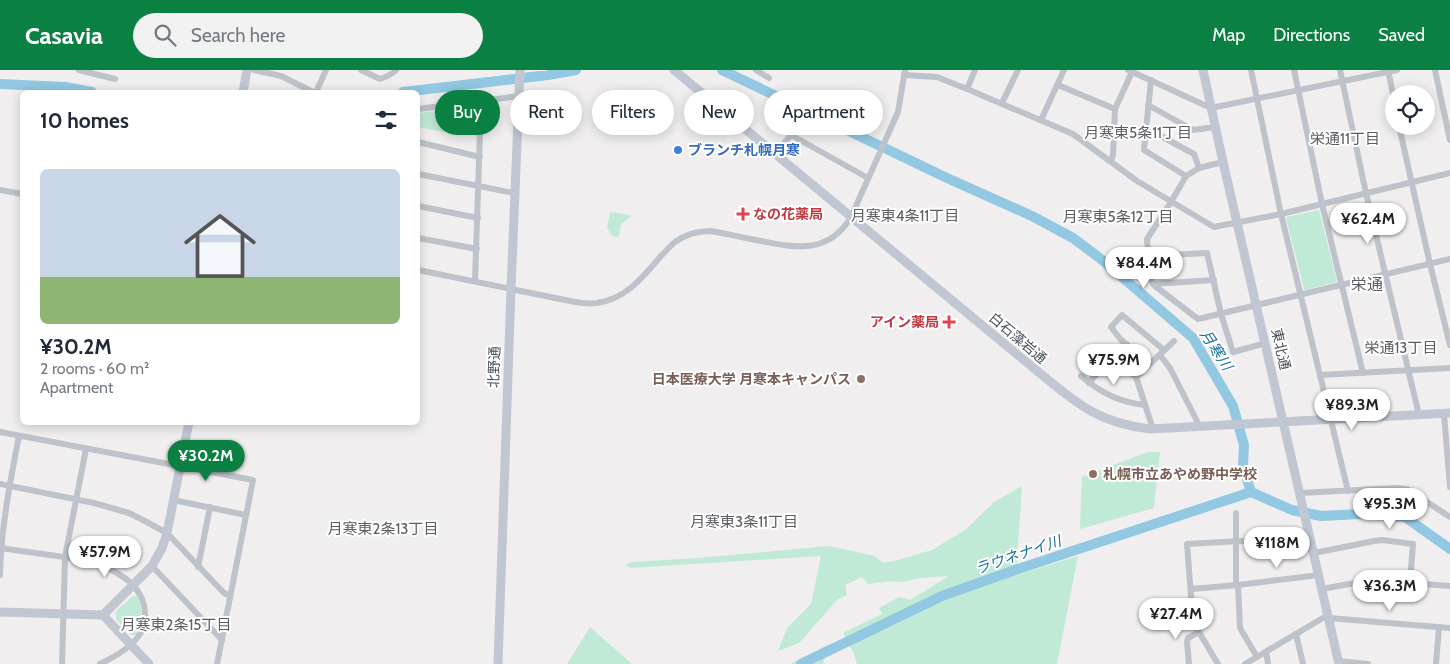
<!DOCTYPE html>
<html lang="en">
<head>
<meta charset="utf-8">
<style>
  :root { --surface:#fff; --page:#f2f2f3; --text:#1f2937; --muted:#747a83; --accent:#0b8043 }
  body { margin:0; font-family:Cabin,"Noto Sans JP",sans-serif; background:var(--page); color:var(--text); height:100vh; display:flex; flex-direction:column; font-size:19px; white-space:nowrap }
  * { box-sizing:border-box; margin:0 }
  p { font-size:16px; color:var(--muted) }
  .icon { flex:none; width:28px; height:28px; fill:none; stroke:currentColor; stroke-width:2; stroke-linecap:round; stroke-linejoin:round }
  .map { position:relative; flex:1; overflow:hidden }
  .side { position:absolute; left:20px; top:20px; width:400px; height:335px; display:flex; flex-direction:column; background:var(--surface); border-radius:8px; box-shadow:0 2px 12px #0003 }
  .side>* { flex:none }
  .banner { position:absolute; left:435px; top:20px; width:475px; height:45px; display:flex; gap:10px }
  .controls { position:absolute; left:1385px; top:15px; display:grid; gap:10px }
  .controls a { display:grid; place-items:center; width:50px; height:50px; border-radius:50%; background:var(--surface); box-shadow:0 2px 12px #0003; font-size:25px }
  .price { position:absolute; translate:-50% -42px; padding:0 11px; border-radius:18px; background:#fff; color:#222; font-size:16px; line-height:32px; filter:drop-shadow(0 1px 2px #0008) }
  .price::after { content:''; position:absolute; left:50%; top:30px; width:15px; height:11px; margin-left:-8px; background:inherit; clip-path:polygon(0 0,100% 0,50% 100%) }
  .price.on { background:var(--accent); color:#fff }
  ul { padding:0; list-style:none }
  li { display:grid; align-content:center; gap:10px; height:265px; padding:0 20px }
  li span { display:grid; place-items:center; height:155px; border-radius:8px; color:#555 }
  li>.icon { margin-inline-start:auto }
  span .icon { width:90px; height:90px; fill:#fffc; stroke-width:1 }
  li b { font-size:21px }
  h2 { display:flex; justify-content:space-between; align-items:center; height:60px; padding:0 20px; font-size:21px }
  .chip { padding:0 18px; border-radius:22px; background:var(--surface); box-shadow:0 2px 12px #0003; font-size:18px; line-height:45px }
  .chip.on { background:var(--accent); color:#fff }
  header { display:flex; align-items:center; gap:30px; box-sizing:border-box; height:70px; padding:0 25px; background:var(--accent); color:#fff }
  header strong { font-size:24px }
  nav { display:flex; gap:28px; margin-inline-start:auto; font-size:18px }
  .search { width:350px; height:45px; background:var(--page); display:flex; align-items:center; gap:12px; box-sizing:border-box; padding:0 18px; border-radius:28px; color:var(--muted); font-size:19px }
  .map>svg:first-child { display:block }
  .green { fill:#c0ead5 }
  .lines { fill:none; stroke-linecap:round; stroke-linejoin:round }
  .river { stroke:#92c8e2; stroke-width:10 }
  .street { stroke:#bec3cb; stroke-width:6 }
  .secondary { stroke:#c0c7d3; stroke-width:9 }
  .shop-dot { fill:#3f7fe0; stroke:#fff; stroke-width:2 }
  .health-dot { fill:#e0444e; stroke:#fff; stroke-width:2 }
  .education-dot { fill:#8d6e63; stroke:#fff; stroke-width:2 }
  .labels { text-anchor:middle; stroke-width:4; stroke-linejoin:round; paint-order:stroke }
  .shop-label { font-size:14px; font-weight:bold; fill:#366cbe; stroke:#fff; text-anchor:start }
  .health-label { font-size:14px; font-weight:bold; fill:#be3a42; stroke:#fff; text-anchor:start }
  .street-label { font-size:14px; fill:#484f59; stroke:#fff }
  .education-label { font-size:14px; font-weight:bold; fill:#785e54; stroke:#fff; text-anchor:end }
  .neighbourhood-label { font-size:15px; fill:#5b5d62; stroke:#fff }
  .water-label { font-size:15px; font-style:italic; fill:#1b7099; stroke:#fff }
  .quarter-label { font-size:16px; fill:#5b5d62; stroke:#fff }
</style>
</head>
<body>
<header>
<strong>Casavia</strong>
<div class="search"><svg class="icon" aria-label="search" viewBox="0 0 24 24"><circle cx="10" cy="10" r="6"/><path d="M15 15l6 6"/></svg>Search here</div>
<nav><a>Map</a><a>Directions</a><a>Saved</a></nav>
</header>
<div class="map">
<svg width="1450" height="594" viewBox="0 0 1450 594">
  <rect width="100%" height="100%" fill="#f0eeee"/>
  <g class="green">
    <path d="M451 39 449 63 418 57V43Z"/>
    <path d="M1319 140 1337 212 1305 220 1304 219 1286 148 1287 147Z"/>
    <path d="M610 142 630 145V147L621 154 619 166 618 167 612 166 607 158Z"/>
    <path d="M1148 382H1160L1154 438 1080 459 1082 407Z"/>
    <path d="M1022 416 1016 505 1078 486 1057 594H857L854 584 843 563 882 544 879 538 899 527 910 530 949 506 920 508 903 512 891 511 868 514 862 507 845 515 847 525 838 529 799 573 778 581 787 558 811 534 821 486 630 498 625 495 632 492 698 488 829 476 875 486 883 493 894 491 932 480 965 460 994 432Z"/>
    <path d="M133 526H137C143 539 144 553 136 565H131L116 549V541Z"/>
    <path d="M590 557 632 594H567Z"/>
    <path d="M829 574 823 594H790Z"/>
  </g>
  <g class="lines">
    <g class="river">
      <path d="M722 0 947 108 1032 146 1073 168 1101 189 1193 268 1233 336 1244 375 1243 396 1251 422 1292 440 1321 446 1360 444 1405 447 1450 479"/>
      <path d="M0 14 65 17 92 22"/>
      <path d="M403 22 548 5 576 0"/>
      <path d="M801 594 942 526 1015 500 1251 422"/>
    </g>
    <g class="street">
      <path d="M79 0 115 9"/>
      <path d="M254 0 281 6 313 22"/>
      <path d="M361 0 380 9C386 7 392 5 396 0"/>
      <path d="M756 0 769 8"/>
      <path d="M1128 0 1211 38 1397 0"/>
      <path d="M1251 0 1281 144 1348 421"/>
      <path d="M1294 0 1322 134 1363 303"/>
      <path d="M1340 0 1366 123 1419 345"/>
      <path d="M1388 0 1394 29"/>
      <path d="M1435 0 1450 70"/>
      <path d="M904 5 937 7 967 19 1073 64 1137 111 1214 157 1281 144 1450 103"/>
      <path d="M1151 10 1144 80 1186 106 1199 98 1223 92"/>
      <path d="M1058 15 1115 39"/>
      <path d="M967 19 975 0"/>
      <path d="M316 22 326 0"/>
      <path d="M1002 33 1018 0"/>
      <path d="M1148 35 1193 60 1215 57"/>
      <path d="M418 39 519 26"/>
      <path d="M1041 50 1064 0"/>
      <path d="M1399 56 1430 194 1450 275"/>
      <path d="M1146 58 1194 84 1199 98"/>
      <path d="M418 72 480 87"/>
      <path d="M775 84 791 65 868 108"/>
      <path d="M1111 91 1113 85 1115 39 1132 2"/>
      <path d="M418 104 514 123"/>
      <path d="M1186 106 1171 132 1147 169 1150 209 1155 216 1198 249 1450 189"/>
      <path d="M0 120 22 124"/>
      <path d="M418 136 478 148"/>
      <path d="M418 168 477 179"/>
      <path d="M1148 186 1207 183 1221 244 1233 282 1266 273"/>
      <path d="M418 200 570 231C579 233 588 234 597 233 626 229 643 207 661 186 666 181 670 176 675 172 686 164 698 161 711 161 728 164 745 168 761 171 797 178 829 184 851 147L898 42 905 0"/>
      <path d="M475 211 481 31"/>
      <path d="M1153 214 1214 210"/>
      <path d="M1103 279 1136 307 1153 359"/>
      <path d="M1160 285 1170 298 1200 357"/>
      <path d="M1151 293 1121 270 1111 257 1122 245 1164 280"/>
      <path d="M1320 305 1450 298"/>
      <path d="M1081 306C1101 323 1119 332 1145 335"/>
      <path d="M1136 307 1174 271"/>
      <path d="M1089 313 1111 286"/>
      <path d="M1444 344 1450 417"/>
      <path d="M0 362 253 410 217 594"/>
      <path d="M0 414 94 433 129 443 143 450 167 463 224 523 230 526"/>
      <path d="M1300 423 1396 418 1407 419 1450 447"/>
      <path d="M173 430 246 445"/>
      <path d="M1236 443V515"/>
      <path d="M0 478 85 490C111 497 146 513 145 546 145 552 144 559 140 564 131 578 114 587 100 594"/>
      <path d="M1314 483 1374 471 1382 470 1413 474 1410 512"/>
      <path d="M152 496 222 570"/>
      <path d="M198 497 210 437"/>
      <path d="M0 505C1 458 10 412 19 366"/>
      <path d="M1238 515 1240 558 1257 587"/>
      <path d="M1191 519 1238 515 1319 505"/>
      <path d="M1322 519 1371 510 1450 516"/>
      <path d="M1329 548 1450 558"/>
      <path d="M1296 564 1303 594"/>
      <path d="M1266 582 1268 594"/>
      <path d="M1339 591 1368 594"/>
      <path d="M62 594 65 487 86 379"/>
      <path d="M1189 594 1187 572 1188 568 1199 562"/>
      <path d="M1218 594 1193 552 1187 474 1310 467"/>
      <path d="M1245 594 1328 545"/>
      <path d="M1436 594 1439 557"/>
    </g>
    <g class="secondary">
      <path d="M674 0 1036 300C1075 332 1097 353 1150 359L1450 343"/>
      <path d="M1203 0 1223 92 1339 594"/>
      <path d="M243 22 247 0"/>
      <path d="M0 542 103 545"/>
      <path d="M149 594 103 545 152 496 162 478 167 463 189 352"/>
      <path d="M498 594 511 219 520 0"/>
    </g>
  </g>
  <circle class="shop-dot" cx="678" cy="80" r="5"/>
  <g class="health-dot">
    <path d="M740.5 136.5h5v5h5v5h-5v5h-5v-5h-5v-5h5z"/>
    <path d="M946.5 244.5h5v5h5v5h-5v5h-5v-5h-5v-5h5z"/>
  </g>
  <g class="education-dot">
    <circle cx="861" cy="309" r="5"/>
    <circle cx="1093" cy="404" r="5"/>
  </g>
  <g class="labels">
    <g class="shop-label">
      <text x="688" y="85">ブランチ札幌月寒</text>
    </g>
    <g class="health-label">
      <text x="753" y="149">なの花薬局</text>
      <text x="939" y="257" text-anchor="end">アイン薬局</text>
    </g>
    <g class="street-label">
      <text transform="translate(1018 268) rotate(40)" y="5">白石藻岩通</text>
      <text transform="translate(1281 279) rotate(77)" y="5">東北通</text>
      <text transform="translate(494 297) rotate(-88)" y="5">北野通</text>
    </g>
    <g class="education-label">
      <text x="851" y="314">日本医療大学 月寒本キャンパス</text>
      <text x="1103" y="409" text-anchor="start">札幌市立あやめ野中学校</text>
    </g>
    <g class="neighbourhood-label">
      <text x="1138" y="68">月寒東5条11丁目</text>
      <text x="1345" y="74">栄通11丁目</text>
      <text x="905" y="151">月寒東4条11丁目</text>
      <text x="1118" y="152">月寒東5条12丁目</text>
      <text x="1401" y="283">栄通13丁目</text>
      <text x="744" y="457">月寒東3条11丁目</text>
      <text x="383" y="464">月寒東2条13丁目</text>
      <text x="176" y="560">月寒東2条15丁目</text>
    </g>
    <g class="water-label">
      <text transform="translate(1216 280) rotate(57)" y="5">月寒川</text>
      <text transform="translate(1018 485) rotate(-19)" y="5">ラウネナイ川</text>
    </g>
    <g class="quarter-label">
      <text x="1367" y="220">栄通</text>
    </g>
  </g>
</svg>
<div class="controls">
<a><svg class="icon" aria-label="locate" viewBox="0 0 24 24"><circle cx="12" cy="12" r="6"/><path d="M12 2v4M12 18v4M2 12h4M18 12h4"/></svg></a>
</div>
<b class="price" style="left:1368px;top:175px">¥62.4M</b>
<b class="price" style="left:1144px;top:219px">¥84.4M</b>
<b class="price" style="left:1114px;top:316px">¥75.9M</b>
<b class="price" style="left:1352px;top:361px">¥89.3M</b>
<b class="price on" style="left:206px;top:412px">¥30.2M</b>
<b class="price" style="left:1390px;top:460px">¥95.3M</b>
<b class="price" style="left:1277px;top:499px">¥118M</b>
<b class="price" style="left:105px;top:508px">¥57.9M</b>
<b class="price" style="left:1390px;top:542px">¥36.3M</b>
<b class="price" style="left:1176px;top:570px">¥27.4M</b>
<div class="banner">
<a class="chip on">Buy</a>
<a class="chip">Rent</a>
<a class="chip">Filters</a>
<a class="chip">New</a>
<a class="chip">Apartment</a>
</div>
<section class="side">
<h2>10 homes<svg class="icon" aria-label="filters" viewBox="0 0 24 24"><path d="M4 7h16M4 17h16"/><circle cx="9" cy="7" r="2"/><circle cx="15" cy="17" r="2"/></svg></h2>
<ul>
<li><span style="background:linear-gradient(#c9d6e8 70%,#8fb573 0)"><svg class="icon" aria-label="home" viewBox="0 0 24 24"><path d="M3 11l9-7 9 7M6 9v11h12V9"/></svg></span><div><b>¥30.2M</b><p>2 rooms · 60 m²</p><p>Apartment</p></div></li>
</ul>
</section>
</div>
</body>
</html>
